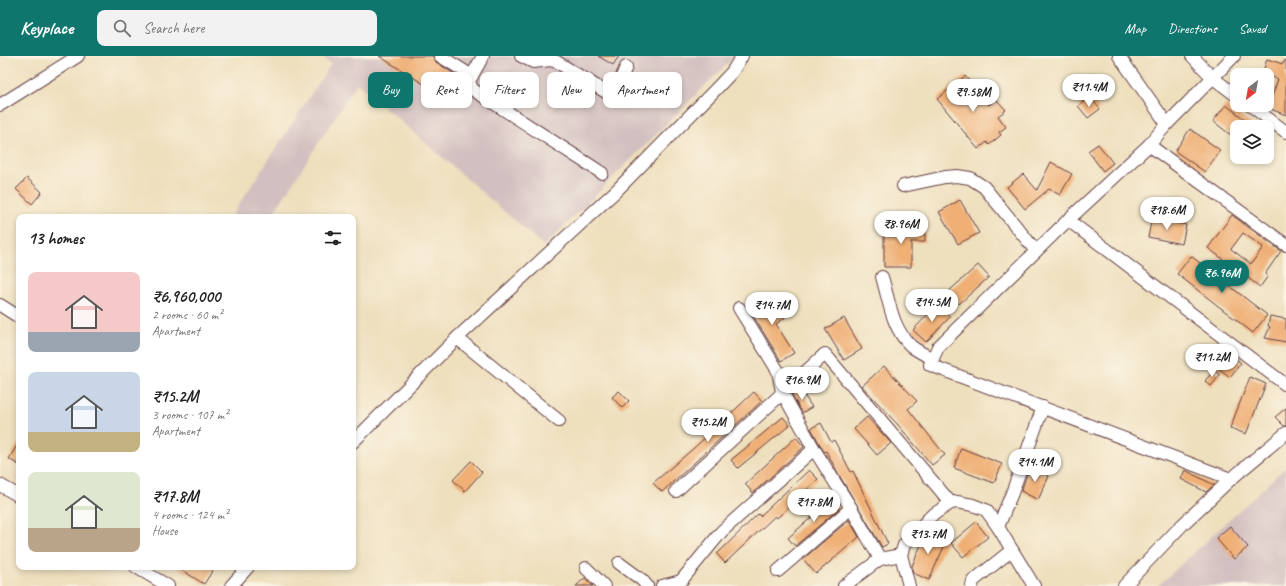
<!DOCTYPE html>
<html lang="en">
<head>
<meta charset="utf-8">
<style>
  :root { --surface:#fff; --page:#f2f2f2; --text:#222; --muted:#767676; --accent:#0f766e }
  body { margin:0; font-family:Caveat,sans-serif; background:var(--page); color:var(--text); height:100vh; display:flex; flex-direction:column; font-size:15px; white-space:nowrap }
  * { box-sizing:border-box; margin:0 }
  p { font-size:13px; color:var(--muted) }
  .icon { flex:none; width:22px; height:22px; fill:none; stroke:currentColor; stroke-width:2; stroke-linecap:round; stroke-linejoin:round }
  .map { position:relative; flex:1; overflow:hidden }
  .drawer { position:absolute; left:16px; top:158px; width:340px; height:356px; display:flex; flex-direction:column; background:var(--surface); border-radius:8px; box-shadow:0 2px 6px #0003 }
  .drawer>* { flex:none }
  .top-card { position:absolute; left:368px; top:16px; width:380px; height:36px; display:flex; gap:8px }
  .needle { width:26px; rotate:211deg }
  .fabs { position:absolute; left:1230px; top:12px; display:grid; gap:8px }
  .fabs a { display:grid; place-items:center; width:44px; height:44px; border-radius:8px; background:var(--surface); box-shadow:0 2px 6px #0003; font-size:20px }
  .price { position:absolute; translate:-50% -34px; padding:0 9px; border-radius:14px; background:#fff; color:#222; font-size:13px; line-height:26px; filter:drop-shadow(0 1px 2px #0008) }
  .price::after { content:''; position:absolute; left:50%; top:24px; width:12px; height:9px; margin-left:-6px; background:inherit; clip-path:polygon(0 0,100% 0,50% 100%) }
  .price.on { background:var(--accent); color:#fff }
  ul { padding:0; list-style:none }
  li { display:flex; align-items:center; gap:12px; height:100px; padding:0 12px }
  li span { display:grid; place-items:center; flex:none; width:112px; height:80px; border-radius:8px; color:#555 }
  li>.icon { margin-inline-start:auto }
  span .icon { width:48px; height:48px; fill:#fffc; stroke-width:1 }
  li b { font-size:17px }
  h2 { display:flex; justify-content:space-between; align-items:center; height:48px; padding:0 12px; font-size:17px }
  .tag { padding:0 14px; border-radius:8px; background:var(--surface); box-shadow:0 2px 6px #0003; font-size:14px; line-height:36px }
  .tag.on { background:var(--accent); color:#fff }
  header { display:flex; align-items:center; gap:24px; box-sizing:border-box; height:56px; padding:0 20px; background:var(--accent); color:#fff }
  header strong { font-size:19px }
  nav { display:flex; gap:22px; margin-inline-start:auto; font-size:14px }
  .search { width:280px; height:36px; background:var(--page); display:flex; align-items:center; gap:10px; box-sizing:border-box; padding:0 14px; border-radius:8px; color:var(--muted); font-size:15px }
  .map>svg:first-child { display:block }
  .industrial { fill:#d2bfc0 }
  .building { fill:#efaf74; fill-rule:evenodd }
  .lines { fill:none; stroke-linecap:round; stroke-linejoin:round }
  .minor-casing { stroke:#633c41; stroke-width:14 }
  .minor { stroke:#fff; stroke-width:12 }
</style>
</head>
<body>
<header>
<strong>Keyplace</strong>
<div class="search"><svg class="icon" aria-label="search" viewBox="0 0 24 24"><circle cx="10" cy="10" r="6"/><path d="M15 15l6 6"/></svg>Search here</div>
<nav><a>Map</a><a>Directions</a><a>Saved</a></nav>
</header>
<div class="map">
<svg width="1286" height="530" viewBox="0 0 1286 530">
  <rect width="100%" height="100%" fill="#fcf5e5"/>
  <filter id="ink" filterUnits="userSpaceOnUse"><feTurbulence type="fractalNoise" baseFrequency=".025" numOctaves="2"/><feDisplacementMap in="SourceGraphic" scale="8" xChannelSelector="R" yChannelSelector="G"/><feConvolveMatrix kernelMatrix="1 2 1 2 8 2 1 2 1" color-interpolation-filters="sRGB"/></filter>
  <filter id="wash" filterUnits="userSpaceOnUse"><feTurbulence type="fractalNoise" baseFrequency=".012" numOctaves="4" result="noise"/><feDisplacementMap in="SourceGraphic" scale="16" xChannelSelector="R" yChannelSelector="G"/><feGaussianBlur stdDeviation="0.9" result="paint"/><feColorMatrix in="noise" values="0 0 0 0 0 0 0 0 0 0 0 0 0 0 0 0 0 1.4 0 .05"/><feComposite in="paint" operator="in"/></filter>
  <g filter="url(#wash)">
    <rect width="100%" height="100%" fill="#eedfbd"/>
    <g class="industrial">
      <path d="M322 0H735L544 190 357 27 271 161H231L331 8Z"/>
      <path d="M1286 411V530H1158Z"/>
    </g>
    <g id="blocks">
      <g class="building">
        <path d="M379 0H433L434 4 436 6 462 23V27L451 45Z"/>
        <path d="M598 0H619L613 9Z"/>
        <path d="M1267 3 1283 8 1285 4H1286V59L1268 52 1278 23 1267 20V19H1262Z"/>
        <path d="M965 20 989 49 996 43 1006 54 998 60 1006 71 999 76 1001 79 989 89 987 86 978 93 937 43Z"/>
        <path d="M1090 41 1100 53 1088 62 1078 50Z"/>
        <path d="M1226 49 1255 71H1237V84L1213 65Z"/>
        <path d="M1190 73 1220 94 1205 116 1175 95Z"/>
        <path d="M1098 88 1113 107 1103 115 1088 95Z"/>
        <path d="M1051 106 1072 118 1060 139 1049 133 1025 153 1007 131 1023 118 1037 134Z"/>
        <path d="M27 122 42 136 32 148 16 133Z"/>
        <path d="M960 144 979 177 958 188 939 156Z"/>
        <path d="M1232 159 1281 195 1265 218 1268 220 1260 231 1208 192ZM1243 177 1263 191 1251 208 1231 193Z"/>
        <path d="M1152 162 1186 169 1182 188 1148 181Z"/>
        <path d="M884 171 925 172V186H911V211H884Z"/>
        <path d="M1191 200 1267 259 1253 277 1177 218Z"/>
        <path d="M978 209 989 221 959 248 948 236Z"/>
        <path d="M770 239 785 262 776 268 794 297 781 305 749 253Z"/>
        <path d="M938 248 950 261 926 286 913 274Z"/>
        <path d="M1270 260 1286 263V286L1265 282 1270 271 1268 270Z"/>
        <path d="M844 262 862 293 844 304 825 273Z"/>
        <path d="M1229 297 1241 307 1230 321 1218 312Z"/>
        <path d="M884 310 917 345 908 353 945 399 932 409 899 370 862 330Z"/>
        <path d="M1214 314 1220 319 1211 330 1205 325Z"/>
        <path d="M1250 321 1266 328 1246 378 1230 372Z"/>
        <path d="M799 332 812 351 802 357 792 339Z"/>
        <path d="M619 335 629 345 622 352 612 341Z"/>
        <path d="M754 336 762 345 662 436 653 427 695 391Z"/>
        <path d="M1286 352V370H1284L1275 361Z"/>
        <path d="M783 361 790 369 738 412 731 404Z"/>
        <path d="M867 361 891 387 877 399 854 373Z"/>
        <path d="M821 367 831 386 834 384 851 416 853 415 888 488 882 491 839 419 826 395 824 396 811 372Z"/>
        <path d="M796 381 804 391 753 437 745 428Z"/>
        <path d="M19 386V409L9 403Z"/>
        <path d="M961 392 1002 408 994 427 954 412Z"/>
        <path d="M471 405 482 416 465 435 453 424Z"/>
        <path d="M1030 411 1049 420 1038 444 1021 435Z"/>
        <path d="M809 414 818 423 777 462 775 460 725 507 717 498 758 458 760 460Z"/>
        <path d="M1185 414 1214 429 1206 436 1181 423Z"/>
        <path d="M831 444 839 453 795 490 788 482Z"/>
        <path d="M849 464 859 481 816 518 803 503Z"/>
        <path d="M976 466 988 481 963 501 951 487Z"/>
        <path d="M1230 470 1248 491 1234 503 1216 482Z"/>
        <path d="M927 475 947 484 929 524 913 517 912 510Z"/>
        <path d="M177 511H215L204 528Z"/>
        <path d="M585 522 593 530H576Z"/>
      </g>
    </g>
  </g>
  <g filter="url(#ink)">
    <use href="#blocks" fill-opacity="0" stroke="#633c41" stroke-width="1"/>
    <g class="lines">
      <g class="minor-casing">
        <g id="minor">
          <path d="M440 0 472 20"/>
          <path d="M483 0 469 25 472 33 602 117"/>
          <path d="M521 0 533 6 551 4 557 6 609 38H613L615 37 626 11"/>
          <path d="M1119 0 1167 68"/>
          <path d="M1192 0 1213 22 1237 40"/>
          <path d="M0 49 78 0"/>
          <path d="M1250 49 1286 76"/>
          <path d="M1149 89 1286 189"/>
          <path d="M903 130 945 121 957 120 970 122 984 131 1036 195"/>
          <path d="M1068 164 1286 329"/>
          <path d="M882 221C889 244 892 273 911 290 917 295 926 299 933 303"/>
          <path d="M0 249 19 261"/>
          <path d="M739 252 778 315 782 336 814 393 851 452 880 503"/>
          <path d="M457 282 559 365"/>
          <path d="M353 386 457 282 617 134 716 33 732 16 742 0"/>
          <path d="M1231 423 930 309 938 291 1068 164 1149 89 1167 68 1234 0"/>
          <path d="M0 429 19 440"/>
          <path d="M676 435 825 298 951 447"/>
          <path d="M998 471 1012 437 1043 351"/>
          <path d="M619 507 642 524 647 530"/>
          <path d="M136 511 168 530"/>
          <path d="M586 512 604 530"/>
          <path d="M778 515 851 452"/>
          <path d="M231 530 248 511"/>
          <path d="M662 530 681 525 722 475 814 393"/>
          <path d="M844 530 880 503 901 499"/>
          <path d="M909 530 901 499 904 489 931 460 951 447 957 446 973 449 986 454 998 471 1034 530"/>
          <path d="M972 530 973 525 1012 494"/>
          <path d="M1124 530 1182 469 1231 423 1286 377"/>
        </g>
      </g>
      <use href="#minor" class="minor"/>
    </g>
  </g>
</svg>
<div class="fabs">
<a><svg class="needle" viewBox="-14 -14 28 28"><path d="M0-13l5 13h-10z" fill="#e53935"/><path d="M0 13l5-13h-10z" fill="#767676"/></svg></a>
<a><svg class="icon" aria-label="layers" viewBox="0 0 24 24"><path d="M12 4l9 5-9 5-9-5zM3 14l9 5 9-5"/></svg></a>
</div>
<b class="price" style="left:1089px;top:52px">₹11.4M</b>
<b class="price" style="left:973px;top:57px">₹9.58M</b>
<b class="price" style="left:1167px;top:175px">₹18.6M</b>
<b class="price" style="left:901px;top:189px">₹8.96M</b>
<b class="price on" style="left:1222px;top:238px">₹6.96M</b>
<b class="price" style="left:932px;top:267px">₹14.5M</b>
<b class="price" style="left:772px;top:270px">₹14.7M</b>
<b class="price" style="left:1212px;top:322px">₹11.2M</b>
<b class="price" style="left:802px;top:345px">₹16.9M</b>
<b class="price" style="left:708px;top:387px">₹15.2M</b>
<b class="price" style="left:1035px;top:427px">₹14.1M</b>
<b class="price" style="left:814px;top:467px">₹17.8M</b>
<b class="price" style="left:928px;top:499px">₹13.7M</b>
<div class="top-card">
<a class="tag on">Buy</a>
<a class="tag">Rent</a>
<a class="tag">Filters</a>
<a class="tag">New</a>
<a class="tag">Apartment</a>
</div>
<section class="drawer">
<h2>13 homes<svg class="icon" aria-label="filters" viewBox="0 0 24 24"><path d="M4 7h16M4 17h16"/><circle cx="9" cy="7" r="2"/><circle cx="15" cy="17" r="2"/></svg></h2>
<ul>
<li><span style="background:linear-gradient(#f6c9c9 75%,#9aa5b1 0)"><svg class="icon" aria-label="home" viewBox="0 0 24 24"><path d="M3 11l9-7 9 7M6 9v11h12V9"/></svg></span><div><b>₹6,960,000</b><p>2 rooms · 60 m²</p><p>Apartment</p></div></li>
<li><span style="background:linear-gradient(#c9d6e8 75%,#c2b280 0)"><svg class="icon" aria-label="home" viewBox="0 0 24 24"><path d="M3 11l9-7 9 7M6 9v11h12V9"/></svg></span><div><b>₹15.2M</b><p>3 rooms · 107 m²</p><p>Apartment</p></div></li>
<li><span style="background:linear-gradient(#dfe7d0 70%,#b9a48a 0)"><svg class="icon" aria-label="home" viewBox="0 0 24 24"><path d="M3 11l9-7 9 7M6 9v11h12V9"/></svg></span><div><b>₹17.8M</b><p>4 rooms · 124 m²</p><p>House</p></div></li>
</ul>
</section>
</div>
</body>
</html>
